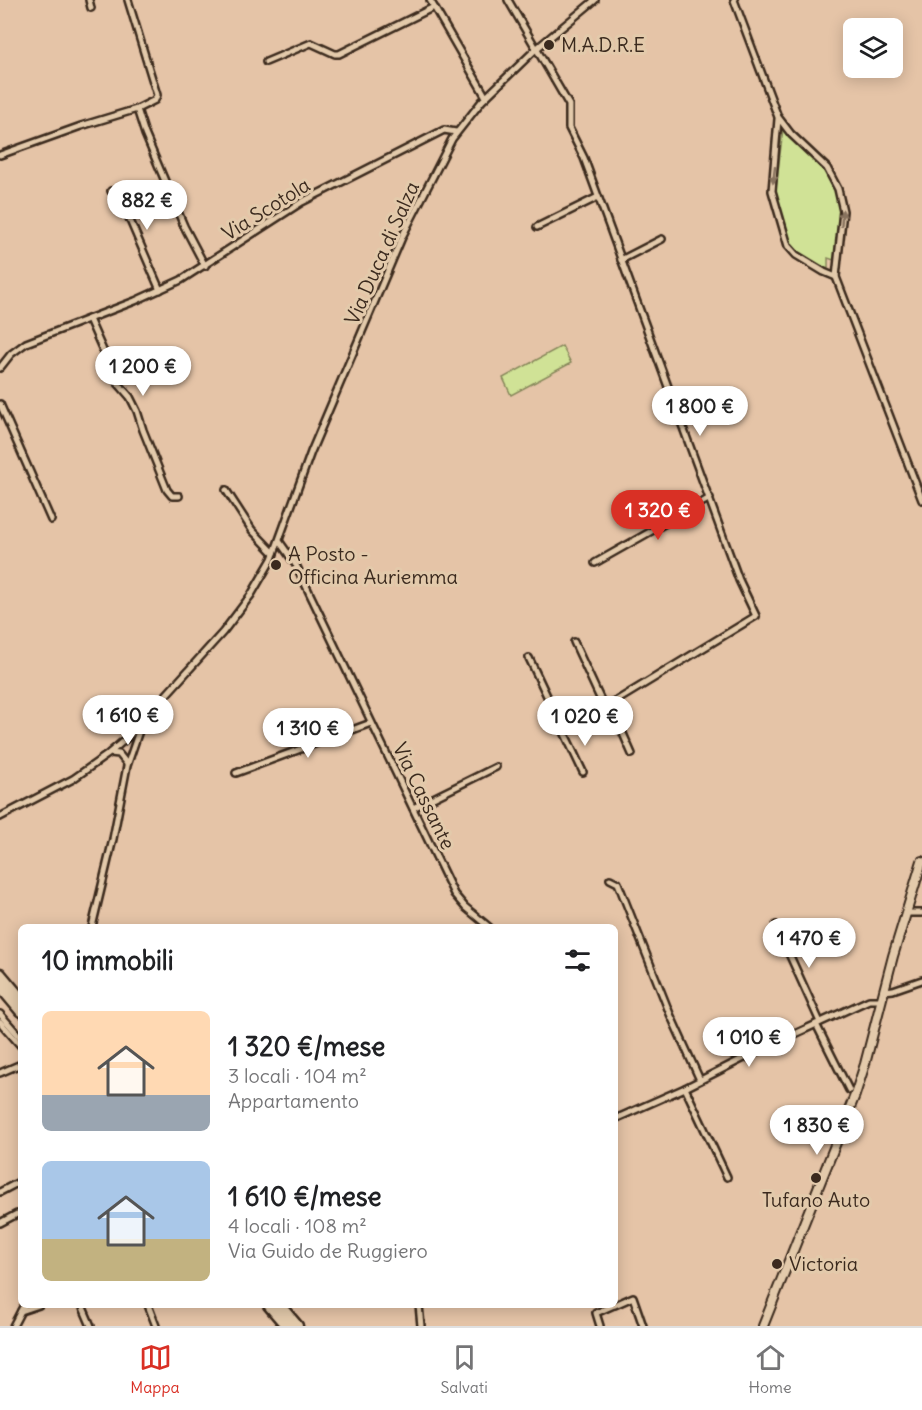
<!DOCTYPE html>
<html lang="it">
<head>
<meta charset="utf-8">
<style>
  :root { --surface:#fff; --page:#f6f6f6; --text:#202124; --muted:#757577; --line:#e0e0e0; --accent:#d93025 }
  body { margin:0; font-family:Delius,sans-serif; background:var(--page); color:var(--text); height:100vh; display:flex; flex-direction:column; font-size:22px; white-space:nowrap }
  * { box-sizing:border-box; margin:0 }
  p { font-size:20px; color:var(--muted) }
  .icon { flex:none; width:33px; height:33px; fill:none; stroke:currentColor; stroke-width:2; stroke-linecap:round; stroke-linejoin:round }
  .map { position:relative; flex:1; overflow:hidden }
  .panel { position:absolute; left:18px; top:924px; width:600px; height:384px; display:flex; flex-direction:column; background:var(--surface); border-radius:9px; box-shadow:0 3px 15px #0003 }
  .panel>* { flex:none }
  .buttons { position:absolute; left:843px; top:18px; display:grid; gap:12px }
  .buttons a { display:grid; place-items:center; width:60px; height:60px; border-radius:9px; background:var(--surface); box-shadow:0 3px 15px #0003; font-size:30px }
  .price { position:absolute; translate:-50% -51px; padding:0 14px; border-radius:21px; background:#fff; color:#222; font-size:20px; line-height:39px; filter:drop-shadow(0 2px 3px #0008) }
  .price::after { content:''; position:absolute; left:50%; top:36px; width:18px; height:14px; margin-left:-9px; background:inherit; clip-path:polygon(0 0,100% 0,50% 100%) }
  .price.selected { background:var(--accent); color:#fff }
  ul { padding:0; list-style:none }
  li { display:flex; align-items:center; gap:18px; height:150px; padding:0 24px }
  li span { display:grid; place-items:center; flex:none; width:168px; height:120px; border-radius:9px; color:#555 }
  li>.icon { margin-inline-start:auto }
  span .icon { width:72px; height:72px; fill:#fffc; stroke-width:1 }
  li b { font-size:26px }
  h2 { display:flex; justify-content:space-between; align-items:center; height:72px; padding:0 24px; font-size:26px }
  .menu { display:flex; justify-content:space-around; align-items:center; height:84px; border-top:2px solid var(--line); background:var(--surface); font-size:16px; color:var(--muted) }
  .menu a { display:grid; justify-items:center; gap:3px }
  .menu .selected { color:var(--accent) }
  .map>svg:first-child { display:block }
  .green { fill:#d0e296; stroke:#86865a; stroke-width:1.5 }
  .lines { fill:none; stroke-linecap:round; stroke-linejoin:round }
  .street-casing { stroke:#3b2a1e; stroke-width:10 }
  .secondary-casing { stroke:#3b2a1e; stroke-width:12 }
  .highway-casing { stroke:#3b2a1e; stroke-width:15 }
  .street { stroke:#e3caab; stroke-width:5 }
  .secondary { stroke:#e3caab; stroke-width:8 }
  .highway { stroke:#e3caab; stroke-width:10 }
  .oneway { fill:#87725d }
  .poi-dot { fill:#3b2a1e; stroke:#e3caab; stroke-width:2 }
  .labels { text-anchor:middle; stroke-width:6; stroke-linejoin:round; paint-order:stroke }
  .poi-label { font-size:20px; fill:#3b2a1e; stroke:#e3caab; text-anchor:start }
  .street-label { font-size:20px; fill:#3b2a1e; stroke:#e3caab }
</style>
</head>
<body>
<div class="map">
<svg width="922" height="1326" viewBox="0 0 922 1326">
  <rect width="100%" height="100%" fill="#e5c4a7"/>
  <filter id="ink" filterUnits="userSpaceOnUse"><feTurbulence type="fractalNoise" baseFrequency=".0167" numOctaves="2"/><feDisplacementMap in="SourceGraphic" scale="12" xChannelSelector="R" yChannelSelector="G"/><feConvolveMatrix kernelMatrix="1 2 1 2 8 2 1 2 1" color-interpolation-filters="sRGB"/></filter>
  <g filter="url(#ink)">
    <g class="green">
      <path d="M783 129C795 144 811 155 824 169 847 193 837 231 834 260L828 258V268L824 269C815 263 804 258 796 251 787 241 776 202 776 188Z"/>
      <path d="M562 346 571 363 511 395 503 378Z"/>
    </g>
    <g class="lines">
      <g class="street-casing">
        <g id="street">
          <path d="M89 0 91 8"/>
          <path d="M128 0 157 95 155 100 137 109"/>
          <path d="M430 0 486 97"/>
          <path d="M508 0 569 105V128L584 158 739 580 756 616 565 732"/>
          <path d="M734 0 778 117 791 134 827 168 838 189 843 211 836 277 922 500"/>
          <path d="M266 62 311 43 335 54H339L434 7"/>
          <path d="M778 119 772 191 788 246 796 255 824 272 836 277"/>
          <path d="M0 155 81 126 137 109 145 134 184 226 205 266"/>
          <path d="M111 191 126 211 160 290"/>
          <path d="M537 227 598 197"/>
          <path d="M621 260 662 239"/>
          <path d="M89 319 117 382 130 397 137 411 143 430 167 490 172 496H179"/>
          <path d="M0 368 11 354 26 343 135 301 181 280 302 202 444 130 456 132"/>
          <path d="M0 404 51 520"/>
          <path d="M226 490 252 530 274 553"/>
          <path d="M279 541 296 565 454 894 465 907 489 927"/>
          <path d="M595 563 710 498"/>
          <path d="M574 642 604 707"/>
          <path d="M529 658 583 772"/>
          <path d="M610 704 632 754"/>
          <path d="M110 753 119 754 127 764"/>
          <path d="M236 773 371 723"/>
          <path d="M413 808 496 767"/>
          <path d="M0 817 73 779 107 755 128 737 223 632 251 595 272 559 311 452 403 235 452 139 482 101 536 49 595 0"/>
          <path d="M610 879 618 883 670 1014 700 1080"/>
          <path d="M906 913H922"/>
          <path d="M776 925 820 1022"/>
          <path d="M92 927 113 839 127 766 140 728"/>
          <path d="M884 991 893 990 922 980"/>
          <path d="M0 1014 21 1038"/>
          <path d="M0 1022 21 1046"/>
          <path d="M816 1024 849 1090"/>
          <path d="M0 1073 21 1064"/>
          <path d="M685 1088 727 1177"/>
          <path d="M615 1119 685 1088 762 1049 869 1000H881"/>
          <path d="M0 1192 21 1181"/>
          <path d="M0 1223 17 1214"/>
          <path d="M82 1305 91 1326"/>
          <path d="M148 1305 156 1326"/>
          <path d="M419 1305 421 1326"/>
          <path d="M615 1305 633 1297 643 1326"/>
          <path d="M21 1311 39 1305"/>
          <path d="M13 1326 24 1305"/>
          <path d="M600 1326 596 1313 614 1305"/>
        </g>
      </g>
      <g class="secondary-casing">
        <path id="secondary" d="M763 1326 855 1095 865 1064 893 956 922 861"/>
      </g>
      <g class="highway-casing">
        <g id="highway">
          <path d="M0 974 21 999"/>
          <path d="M0 986 21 1011"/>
          <path d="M269 1305 287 1326"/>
          <path d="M279 1305 297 1326"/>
        </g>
      </g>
      <use href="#street" class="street"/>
      <use href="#secondary" class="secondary"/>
      <use href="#highway" class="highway"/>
    </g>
    <defs><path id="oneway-solid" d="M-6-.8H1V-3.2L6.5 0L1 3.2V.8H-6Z" transform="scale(1.5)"/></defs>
    <g class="oneway">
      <use href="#oneway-solid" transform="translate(774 175) rotate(97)"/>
      <use href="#oneway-solid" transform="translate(842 218) rotate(-86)"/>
    </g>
  </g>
  <g class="poi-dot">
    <circle cx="549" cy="45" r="6"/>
    <circle cx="276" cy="565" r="6"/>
    <circle cx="816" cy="1178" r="6"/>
    <circle cx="777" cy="1264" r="6"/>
  </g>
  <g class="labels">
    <g class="poi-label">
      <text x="561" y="52">M.A.D.R.E</text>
      <text x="288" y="561">A Posto -<tspan x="288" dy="23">Officina Auriemma</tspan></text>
      <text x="816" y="1207" text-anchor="middle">Tufano Auto</text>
      <text x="789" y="1271">Victoria</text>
    </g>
    <g class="street-label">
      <text transform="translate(266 209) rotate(-32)" y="7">Via Scotola</text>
      <text transform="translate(382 253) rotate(-66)" y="7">Via Duca di Salza</text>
      <text transform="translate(424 796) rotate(64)" y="7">Via Cassante</text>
    </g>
  </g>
</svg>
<div class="buttons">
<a><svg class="icon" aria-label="layers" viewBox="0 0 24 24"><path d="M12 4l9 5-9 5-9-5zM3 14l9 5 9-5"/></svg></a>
</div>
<b class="price" style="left:147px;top:231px">882 €</b>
<b class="price" style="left:143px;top:397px">1 200 €</b>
<b class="price" style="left:700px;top:437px">1 800 €</b>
<b class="price selected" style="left:658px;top:541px">1 320 €</b>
<b class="price" style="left:128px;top:746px">1 610 €</b>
<b class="price" style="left:585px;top:747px">1 020 €</b>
<b class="price" style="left:308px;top:759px">1 310 €</b>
<b class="price" style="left:809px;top:969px">1 470 €</b>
<b class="price" style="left:749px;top:1068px">1 010 €</b>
<b class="price" style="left:817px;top:1156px">1 830 €</b>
<section class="panel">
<h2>10 immobili<svg class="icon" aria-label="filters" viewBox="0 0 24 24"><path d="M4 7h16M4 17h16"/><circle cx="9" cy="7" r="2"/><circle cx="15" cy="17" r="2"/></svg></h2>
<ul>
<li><span style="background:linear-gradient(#ffd9b3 70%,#9aa5b1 0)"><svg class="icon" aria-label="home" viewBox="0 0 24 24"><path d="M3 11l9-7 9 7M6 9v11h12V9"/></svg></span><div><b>1 320 €/mese</b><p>3 locali · 104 m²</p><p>Appartamento</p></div></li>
<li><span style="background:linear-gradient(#a9c7e8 65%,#c2b280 0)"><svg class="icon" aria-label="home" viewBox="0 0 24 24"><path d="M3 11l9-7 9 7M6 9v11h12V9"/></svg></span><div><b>1 610 €/mese</b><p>4 locali · 108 m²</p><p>Via Guido de Ruggiero</p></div></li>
</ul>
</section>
</div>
<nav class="menu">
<a class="selected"><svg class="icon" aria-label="map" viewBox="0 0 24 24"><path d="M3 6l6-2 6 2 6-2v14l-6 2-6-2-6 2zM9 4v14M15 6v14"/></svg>Mappa</a>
<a><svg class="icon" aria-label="saved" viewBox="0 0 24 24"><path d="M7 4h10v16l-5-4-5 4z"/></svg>Salvati</a>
<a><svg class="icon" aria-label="home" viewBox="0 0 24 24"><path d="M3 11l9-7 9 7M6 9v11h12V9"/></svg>Home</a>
</nav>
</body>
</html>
